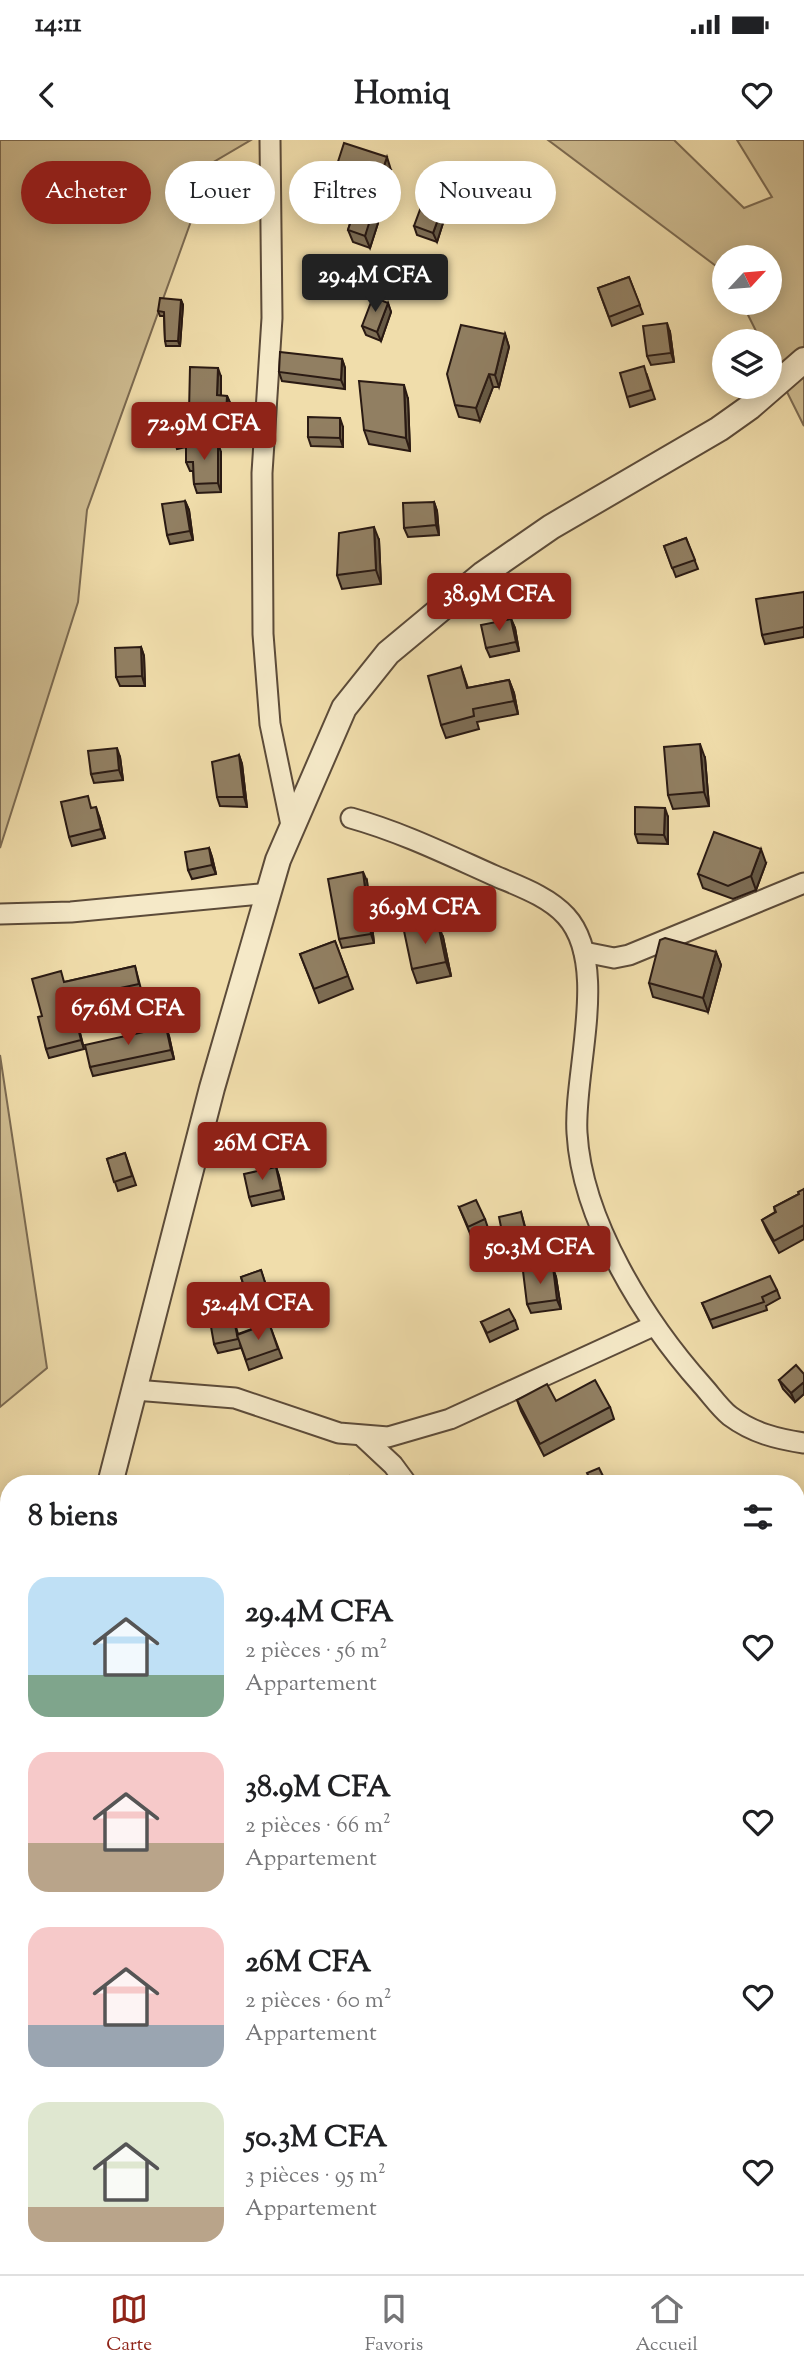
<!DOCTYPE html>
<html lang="fr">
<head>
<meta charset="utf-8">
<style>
  :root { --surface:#fff; --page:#f2f2f2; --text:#202124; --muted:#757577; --line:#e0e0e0; --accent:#8f2418 }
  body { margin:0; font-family:"Sorts Mill Goudy",serif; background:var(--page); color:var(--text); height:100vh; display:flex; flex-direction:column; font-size:26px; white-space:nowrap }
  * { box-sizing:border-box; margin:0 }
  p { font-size:23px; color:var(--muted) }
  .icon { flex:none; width:38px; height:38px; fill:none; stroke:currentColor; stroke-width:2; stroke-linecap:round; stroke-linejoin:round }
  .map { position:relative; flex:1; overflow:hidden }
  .panel { position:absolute; left:0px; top:1335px; width:805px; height:800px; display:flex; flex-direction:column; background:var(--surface); border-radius:28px 28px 0 0; box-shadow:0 4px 18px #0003 }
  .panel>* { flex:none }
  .guide { position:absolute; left:21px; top:21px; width:763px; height:63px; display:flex; gap:14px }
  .needle { width:46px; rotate:64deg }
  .buttons { position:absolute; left:712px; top:105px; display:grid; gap:14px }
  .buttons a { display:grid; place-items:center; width:70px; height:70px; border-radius:50%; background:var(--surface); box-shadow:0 4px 18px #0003; font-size:35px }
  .price { position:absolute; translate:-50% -60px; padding:0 16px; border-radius:7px; background:var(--accent); color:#fff; font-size:23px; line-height:46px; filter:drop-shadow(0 2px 4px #0008) }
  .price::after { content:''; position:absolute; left:50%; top:42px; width:21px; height:16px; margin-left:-10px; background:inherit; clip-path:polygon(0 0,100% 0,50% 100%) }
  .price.selected { background:#222; color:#fff }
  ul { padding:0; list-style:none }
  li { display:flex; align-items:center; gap:21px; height:175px; padding:0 28px }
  li span { display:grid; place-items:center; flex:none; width:196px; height:140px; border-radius:21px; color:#555 }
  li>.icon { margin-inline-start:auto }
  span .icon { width:84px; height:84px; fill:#fffc; stroke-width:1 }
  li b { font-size:30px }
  h2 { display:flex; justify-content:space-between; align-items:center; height:84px; padding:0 28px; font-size:30px }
  .pill { padding:0 24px; border-radius:32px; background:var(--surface); box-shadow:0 4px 18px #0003; font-size:24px; line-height:63px }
  .pill.selected { background:var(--accent); color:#fff }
  .status { display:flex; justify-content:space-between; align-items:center; height:49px; padding:0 35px; background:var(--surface); direction:ltr }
  .status svg { height:19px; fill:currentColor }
  header { display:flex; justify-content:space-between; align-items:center; height:91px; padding:0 28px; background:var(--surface); font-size:32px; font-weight:700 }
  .tabs { display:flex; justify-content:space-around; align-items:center; height:98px; border-top:2px solid var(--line); background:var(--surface); font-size:19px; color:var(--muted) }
  .tabs a { display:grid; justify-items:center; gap:4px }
  .tabs .selected { color:var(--accent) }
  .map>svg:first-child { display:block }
  .green { fill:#cebc91; stroke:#7c6b52; stroke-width:2 }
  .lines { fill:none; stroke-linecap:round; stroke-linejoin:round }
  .minor-casing { stroke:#5c4b39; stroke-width:23 }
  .tertiary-casing { stroke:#5c4b39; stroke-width:28 }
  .minor { stroke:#f5e9c8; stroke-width:19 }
  .tertiary { stroke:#f5e9c8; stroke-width:24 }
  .wall { fill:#7d6d54; stroke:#2a1a13; stroke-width:2 }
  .shaded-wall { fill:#665945; stroke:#2a1a13; stroke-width:2 }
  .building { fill:#917f62; stroke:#2a1a13; stroke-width:2 }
</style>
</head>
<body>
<div class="status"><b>14:11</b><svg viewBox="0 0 49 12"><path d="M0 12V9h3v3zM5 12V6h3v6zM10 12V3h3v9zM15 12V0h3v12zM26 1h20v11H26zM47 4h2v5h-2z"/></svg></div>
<header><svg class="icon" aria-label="back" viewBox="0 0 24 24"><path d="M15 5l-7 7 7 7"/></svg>Homiq<svg class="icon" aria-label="heart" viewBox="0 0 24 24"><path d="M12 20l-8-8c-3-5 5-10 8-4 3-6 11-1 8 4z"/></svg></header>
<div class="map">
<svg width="804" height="2134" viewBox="0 0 804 2134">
  <rect width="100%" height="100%" fill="#f0ddab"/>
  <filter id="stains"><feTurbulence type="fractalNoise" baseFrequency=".00286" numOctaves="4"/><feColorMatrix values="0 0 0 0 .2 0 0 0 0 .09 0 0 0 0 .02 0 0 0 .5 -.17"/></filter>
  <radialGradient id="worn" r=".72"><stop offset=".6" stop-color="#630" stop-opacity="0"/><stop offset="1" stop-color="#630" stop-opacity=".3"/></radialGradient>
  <g class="green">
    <path d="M0 0H251L212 23 87 370 78 462 0 708Z"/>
    <path d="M548 0H674L744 68 772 57 737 0H804V286L770 218V201H761L742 163H770V117H724V132Z"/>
    <path d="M0 915 47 1228 0 1267Z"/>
    <path d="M804 2085V2134H722L735 2126H796V2089Z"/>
    <path d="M492 2126H607L613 2134H496Z"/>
  </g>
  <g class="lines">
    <g class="minor-casing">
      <g id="minor">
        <path d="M270 0 272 178 262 333 263 494 270 584 291 685"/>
        <path d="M351 678C401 692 446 714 493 735 518 746 548 756 566 776 610 824 573 934 577 993 582 1081 645 1181 702 1245 711 1255 720 1268 730 1276 753 1293 777 1299 804 1303"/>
        <path d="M0 774 71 772 270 753"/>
        <path d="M584 812 614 818 629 815 804 743"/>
        <path d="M135 1250 235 1258 339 1293 388 1297 450 1279 653 1186"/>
        <path d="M362 1296 393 1325 407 1344"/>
        <path d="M796 1671 804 1664"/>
        <path d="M347 2134 353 2126"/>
      </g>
    </g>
    <g class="tertiary-casing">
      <g id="tertiary">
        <path d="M110 1344 212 948 278 720 344 568 388 513 483 434 551 387 719 289 750 267 804 220"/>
        <path d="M0 1897 9 1772"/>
      </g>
    </g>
    <use href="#minor" class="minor"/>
    <use href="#tertiary" class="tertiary"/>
  </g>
  <g class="wall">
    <path d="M391 30 376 77 378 83 370 108 353 102 348 90 360 53 338 46 334 34Z"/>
    <path d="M443 83 437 102 417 95 414 86Z"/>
    <path d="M629 137 643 174 612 186 598 148Z"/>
    <path d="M181 160 183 165 180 206H166L165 201 164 176H160L158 171Z"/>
    <path d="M388 163 391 172 381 201 366 195 362 186Z"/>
    <path d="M670 192 674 222 651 225 647 216Z"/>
    <path d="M505 194 509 207 499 247H493L480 281 459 277 455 265Z"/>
    <path d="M342 219 345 228V249L282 241 279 232Z"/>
    <path d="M647 235 655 259 630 267 627 257Z"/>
    <path d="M221 237V256H227L231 265 229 285 195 282 198 303 221 312V352L197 353 194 344 193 331H190L186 322V307L177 309 174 300 189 272Z"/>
    <path d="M408 259 410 311 369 304 364 290Z"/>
    <path d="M343 287V307L311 306 308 297Z"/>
    <path d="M185 361 189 370 193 400 170 404 167 395Z"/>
    <path d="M434 362 437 371 439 395 408 397 404 388Z"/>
    <path d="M686 398 698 429 676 437 664 406Z"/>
    <path d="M379 400 381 444 342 449 337 435Z"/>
    <path d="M804 452V497L765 504 762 495Z"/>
    <path d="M511 479 515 488 519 511 490 517 486 508Z"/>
    <path d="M141 507 144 516 145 546H120L116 537Z"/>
    <path d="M461 527 468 548 509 540 514 553 518 574 477 582 479 589 446 598 441 585Z"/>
    <path d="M239 615 242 624 247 667 220 666 217 657Z"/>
    <path d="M120 617 123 640 94 643 91 634Z"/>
    <path d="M705 618 709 666 673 669 668 655Z"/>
    <path d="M92 668 99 676 105 698 72 706 69 697Z"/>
    <path d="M668 677V704L638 703 635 694Z"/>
    <path d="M209 708 212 717 216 734 192 739 188 730Z"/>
    <path d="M766 723 756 750 733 759 703 748 698 734Z"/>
    <path d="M367 741 374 803 342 808 339 799Z"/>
    <path d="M443 797 451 836 417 843 412 829Z"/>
    <path d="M335 801 353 849 319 863 300 814Z"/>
    <path d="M716 812 721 825 708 872 653 857 649 843Z"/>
    <path d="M135 826 142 853 114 859 115 863 75 873 84 909 49 918 46 909 42 876 65 842Z"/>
    <path d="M166 887 169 896 174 919 93 936 90 927Z"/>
    <path d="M125 1013 136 1045 118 1051 107 1019Z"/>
    <path d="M276 1027 279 1036 284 1059 252 1066 249 1057Z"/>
    <path d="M804 1049V1099L779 1113 767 1091 762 1080 775 1072 774 1067 799 1054Z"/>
    <path d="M459 1067 485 1079 488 1088 471 1096Z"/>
    <path d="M521 1072 529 1101 507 1106 503 1097Z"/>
    <path d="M261 1130 271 1161 251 1168 241 1137Z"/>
    <path d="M556 1137 561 1169 531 1173 527 1164Z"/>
    <path d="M777 1150 780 1158 766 1166 767 1170 713 1188 702 1163Z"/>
    <path d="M233 1176 238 1194 269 1183 282 1218 249 1230 240 1204 241 1208 218 1213 214 1204Z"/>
    <path d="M515 1180 518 1189 490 1202 481 1182Z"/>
    <path d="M804 1234V1254L795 1262 783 1249 779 1240Z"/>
    <path d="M517 1260 556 1261 610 1267 614 1279 544 1316 521 1271Z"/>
    <path d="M0 1378 6 1401 0 1402Z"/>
    <path d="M804 1443V1501L796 1495V1458Z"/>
    <path d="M9 1447V1485L0 1488V1449Z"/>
    <path d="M804 1760V1808L797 1803H796V1768Z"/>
    <path d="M796 1991 804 1995V2046L796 2042Z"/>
  </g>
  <g class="shaded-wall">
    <path d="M387 17 391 30 376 77 378 83 370 108 365 96 369 70Z"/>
    <path d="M440 74 443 83 437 102 433 93Z"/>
    <path d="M181 160 183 165 180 206 178 201Z"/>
    <path d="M388 163 391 172 381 201 377 192Z"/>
    <path d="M667 183 670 192 674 222 671 213Z"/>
    <path d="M505 194 509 207 499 247 495 235Z"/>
    <path d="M342 219 345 228V249L341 240Z"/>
    <path d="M218 228 221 237V265L217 255Z"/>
    <path d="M489 234 493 247 480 281 476 268Z"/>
    <path d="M404 245 408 259 410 311 406 298Z"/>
    <path d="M227 256 231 265 229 285 226 275Z"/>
    <path d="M192 273 195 282 199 305 195 296Z"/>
    <path d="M340 278 343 287V307L340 298Z"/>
    <path d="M218 303 221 312V352L218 343Z"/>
    <path d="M185 361 189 370 193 400 190 391Z"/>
    <path d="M434 362 437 371 439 395 436 385Z"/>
    <path d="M374 387 379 400 381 444 376 430Z"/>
    <path d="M511 479 515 488 519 511 516 502Z"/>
    <path d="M141 507 144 516 145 546 142 536Z"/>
    <path d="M509 540 514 553 518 574 514 561Z"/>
    <path d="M700 604 705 618 709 666 704 652Z"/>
    <path d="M117 608 120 617 123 640 119 630Z"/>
    <path d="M239 615 242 624 247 667 244 657Z"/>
    <path d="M96 667 99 676 105 698 101 689Z"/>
    <path d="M665 668 668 677V704L664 695Z"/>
    <path d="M209 708 212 717 216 734 212 725Z"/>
    <path d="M761 709 766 723 756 750 751 736Z"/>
    <path d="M363 732 367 741 374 803 371 794Z"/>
    <path d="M438 784 443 797 451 836 446 822Z"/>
    <path d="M716 812 721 825 708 872 703 858Z"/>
    <path d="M72 864 75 873 84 909 81 900Z"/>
    <path d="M166 887 169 896 174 919 171 910Z"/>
    <path d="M276 1027 279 1036 284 1059 281 1050Z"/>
    <path d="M553 1127 556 1137 561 1169 557 1160Z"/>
    <path d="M804 1242V1254L795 1262 791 1253Z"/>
  </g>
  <g class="building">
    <path d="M344 3 387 17 369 70 373 71 365 96 348 90 363 44 334 34Z"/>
    <path d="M421 67 440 74 433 93 414 86Z"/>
    <path d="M629 137 640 165 609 177 598 148Z"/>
    <path d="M373 157 388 163 377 192 362 186Z"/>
    <path d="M160 158 181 160 178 201H165L164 172 158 171Z"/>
    <path d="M667 183 671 213 647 216 643 186Z"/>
    <path d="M461 185 505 194 495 235 489 234 476 268 455 265 447 234Z"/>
    <path d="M280 212 342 219 341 240 279 232Z"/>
    <path d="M644 226 651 250 627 257 620 233Z"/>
    <path d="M190 227 218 228 217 255 227 256 226 275 192 273 195 296 174 300 170 274 189 272Z"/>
    <path d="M359 241 404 245 406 298 364 290Z"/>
    <path d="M308 277 340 278V298L308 297Z"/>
    <path d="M186 303H218V343L194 344 193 322H186Z"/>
    <path d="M185 361 190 391 167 395 162 364Z"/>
    <path d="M434 362 436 385 404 388 403 363Z"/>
    <path d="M374 387 376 430 337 435 339 393Z"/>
    <path d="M686 398 695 420 672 428 664 406Z"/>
    <path d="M804 452V487L762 495 756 459Z"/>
    <path d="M511 479 516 502 486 508 481 485Z"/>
    <path d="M141 507 142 536 116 537 115 508Z"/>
    <path d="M461 527 467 548 509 540 514 561 473 569 474 576 441 585 428 536Z"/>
    <path d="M700 604 704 652 668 655 664 607Z"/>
    <path d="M117 608 119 630 91 634 88 611Z"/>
    <path d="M239 615 244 657H217L212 622Z"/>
    <path d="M88 656 91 668 96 667 101 689 69 697 61 662Z"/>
    <path d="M635 667 665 668 664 695 635 694Z"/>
    <path d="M714 692 761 709 751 736 728 746 698 734Z"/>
    <path d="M209 708 212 725 188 730 185 712Z"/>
    <path d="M363 732 371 794 339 799 328 739Z"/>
    <path d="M438 784 446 822 412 829 404 791Z"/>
    <path d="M665 798 716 812 703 858 649 843 660 800Z"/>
    <path d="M335 801 348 836 314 849 300 814Z"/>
    <path d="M135 826 139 844 111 850 112 854 72 864 81 900 46 909 38 877 42 876 32 839 61 831 64 842Z"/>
    <path d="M166 887 171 910 90 927 85 905Z"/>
    <path d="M125 1013 132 1036 114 1042 107 1019Z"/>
    <path d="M276 1027 281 1050 249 1057 244 1034Z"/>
    <path d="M804 1049V1085L774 1101 762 1080 776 1072 774 1067 799 1054 798 1052Z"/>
    <path d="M476 1060 485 1079 468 1087 459 1067Z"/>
    <path d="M521 1072 526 1092 503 1097 499 1077Z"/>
    <path d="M553 1127 557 1160 527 1164 523 1131Z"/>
    <path d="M261 1130 268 1152 248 1158 241 1137Z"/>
    <path d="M770 1136 777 1150 762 1157 764 1162 710 1180 702 1163Z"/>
    <path d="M509 1169 515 1180 487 1193 481 1182Z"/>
    <path d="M233 1176 238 1199 214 1204 210 1181Z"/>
    <path d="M269 1183 278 1209 246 1220 237 1195Z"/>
    <path d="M796 1225 804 1234V1242L791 1253 779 1240Z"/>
    <path d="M595 1240 610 1267 540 1304 517 1260 547 1244 556 1261Z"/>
    <path d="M599 1328 607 1344H592L587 1333Z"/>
    <path d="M349 1336 352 1344H329Z"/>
    <path d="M804 1443V1492L796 1486V1458Z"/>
    <path d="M9 1447V1475L0 1478V1449Z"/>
    <path d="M803 1760 804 1797 802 1800 796 1796V1768Z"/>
    <path d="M796 1991 804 1995V2036L796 2031Z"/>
    <path d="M221 2126H259L269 2134H215Z"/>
  </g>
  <rect width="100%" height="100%" filter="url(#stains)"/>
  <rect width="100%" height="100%" fill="url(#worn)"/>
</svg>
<div class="buttons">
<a><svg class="needle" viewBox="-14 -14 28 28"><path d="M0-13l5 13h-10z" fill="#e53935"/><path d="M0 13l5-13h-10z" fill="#757577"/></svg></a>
<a><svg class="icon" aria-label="layers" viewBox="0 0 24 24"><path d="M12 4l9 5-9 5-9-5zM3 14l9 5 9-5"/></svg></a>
</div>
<b class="price selected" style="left:375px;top:174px">29.4M CFA</b>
<b class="price" style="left:204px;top:322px">72.9M CFA</b>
<b class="price" style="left:499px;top:493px">38.9M CFA</b>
<b class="price" style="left:425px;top:806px">36.9M CFA</b>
<b class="price" style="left:128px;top:907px">67.6M CFA</b>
<b class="price" style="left:262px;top:1042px">26M CFA</b>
<b class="price" style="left:540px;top:1146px">50.3M CFA</b>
<b class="price" style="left:258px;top:1202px">52.4M CFA</b>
<div class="guide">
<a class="pill selected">Acheter</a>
<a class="pill">Louer</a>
<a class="pill">Filtres</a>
<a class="pill">Nouveau</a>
</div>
<section class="panel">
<h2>8 biens<svg class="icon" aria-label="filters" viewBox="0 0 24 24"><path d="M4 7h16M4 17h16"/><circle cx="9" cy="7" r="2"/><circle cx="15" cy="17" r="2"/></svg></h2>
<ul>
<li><span style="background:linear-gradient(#bfe0f5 70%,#7fa58c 0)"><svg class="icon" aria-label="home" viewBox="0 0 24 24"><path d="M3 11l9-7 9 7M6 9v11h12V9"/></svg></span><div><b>29.4M CFA</b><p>2 pièces · 56 m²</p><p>Appartement</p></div><svg class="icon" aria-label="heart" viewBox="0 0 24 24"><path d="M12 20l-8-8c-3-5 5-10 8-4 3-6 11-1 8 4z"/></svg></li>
<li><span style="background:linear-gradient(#f6c9c9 65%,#b9a48a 0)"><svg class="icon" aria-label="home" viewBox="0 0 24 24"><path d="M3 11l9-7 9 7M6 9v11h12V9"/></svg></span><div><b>38.9M CFA</b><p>2 pièces · 66 m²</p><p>Appartement</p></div><svg class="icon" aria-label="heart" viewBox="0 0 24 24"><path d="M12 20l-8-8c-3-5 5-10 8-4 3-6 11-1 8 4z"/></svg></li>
<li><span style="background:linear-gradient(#f6c9c9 70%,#9aa5b1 0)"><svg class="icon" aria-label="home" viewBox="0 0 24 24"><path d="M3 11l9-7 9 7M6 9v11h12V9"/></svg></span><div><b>26M CFA</b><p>2 pièces · 60 m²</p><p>Appartement</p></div><svg class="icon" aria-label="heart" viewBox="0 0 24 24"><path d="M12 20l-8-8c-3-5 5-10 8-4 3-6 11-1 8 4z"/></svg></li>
<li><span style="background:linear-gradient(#dfe7d0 75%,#b9a48a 0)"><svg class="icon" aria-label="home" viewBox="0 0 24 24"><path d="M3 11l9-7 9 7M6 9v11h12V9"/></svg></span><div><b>50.3M CFA</b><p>3 pièces · 95 m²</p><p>Appartement</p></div><svg class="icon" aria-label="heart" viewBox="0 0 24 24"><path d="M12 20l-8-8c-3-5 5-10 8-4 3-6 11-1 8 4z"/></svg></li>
</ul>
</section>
</div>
<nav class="tabs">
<a class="selected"><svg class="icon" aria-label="map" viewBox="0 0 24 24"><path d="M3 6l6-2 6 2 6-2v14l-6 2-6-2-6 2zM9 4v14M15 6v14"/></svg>Carte</a>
<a><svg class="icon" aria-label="saved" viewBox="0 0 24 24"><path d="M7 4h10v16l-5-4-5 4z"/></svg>Favoris</a>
<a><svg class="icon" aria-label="home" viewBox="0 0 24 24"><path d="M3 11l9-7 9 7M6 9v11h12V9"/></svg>Accueil</a>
</nav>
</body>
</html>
